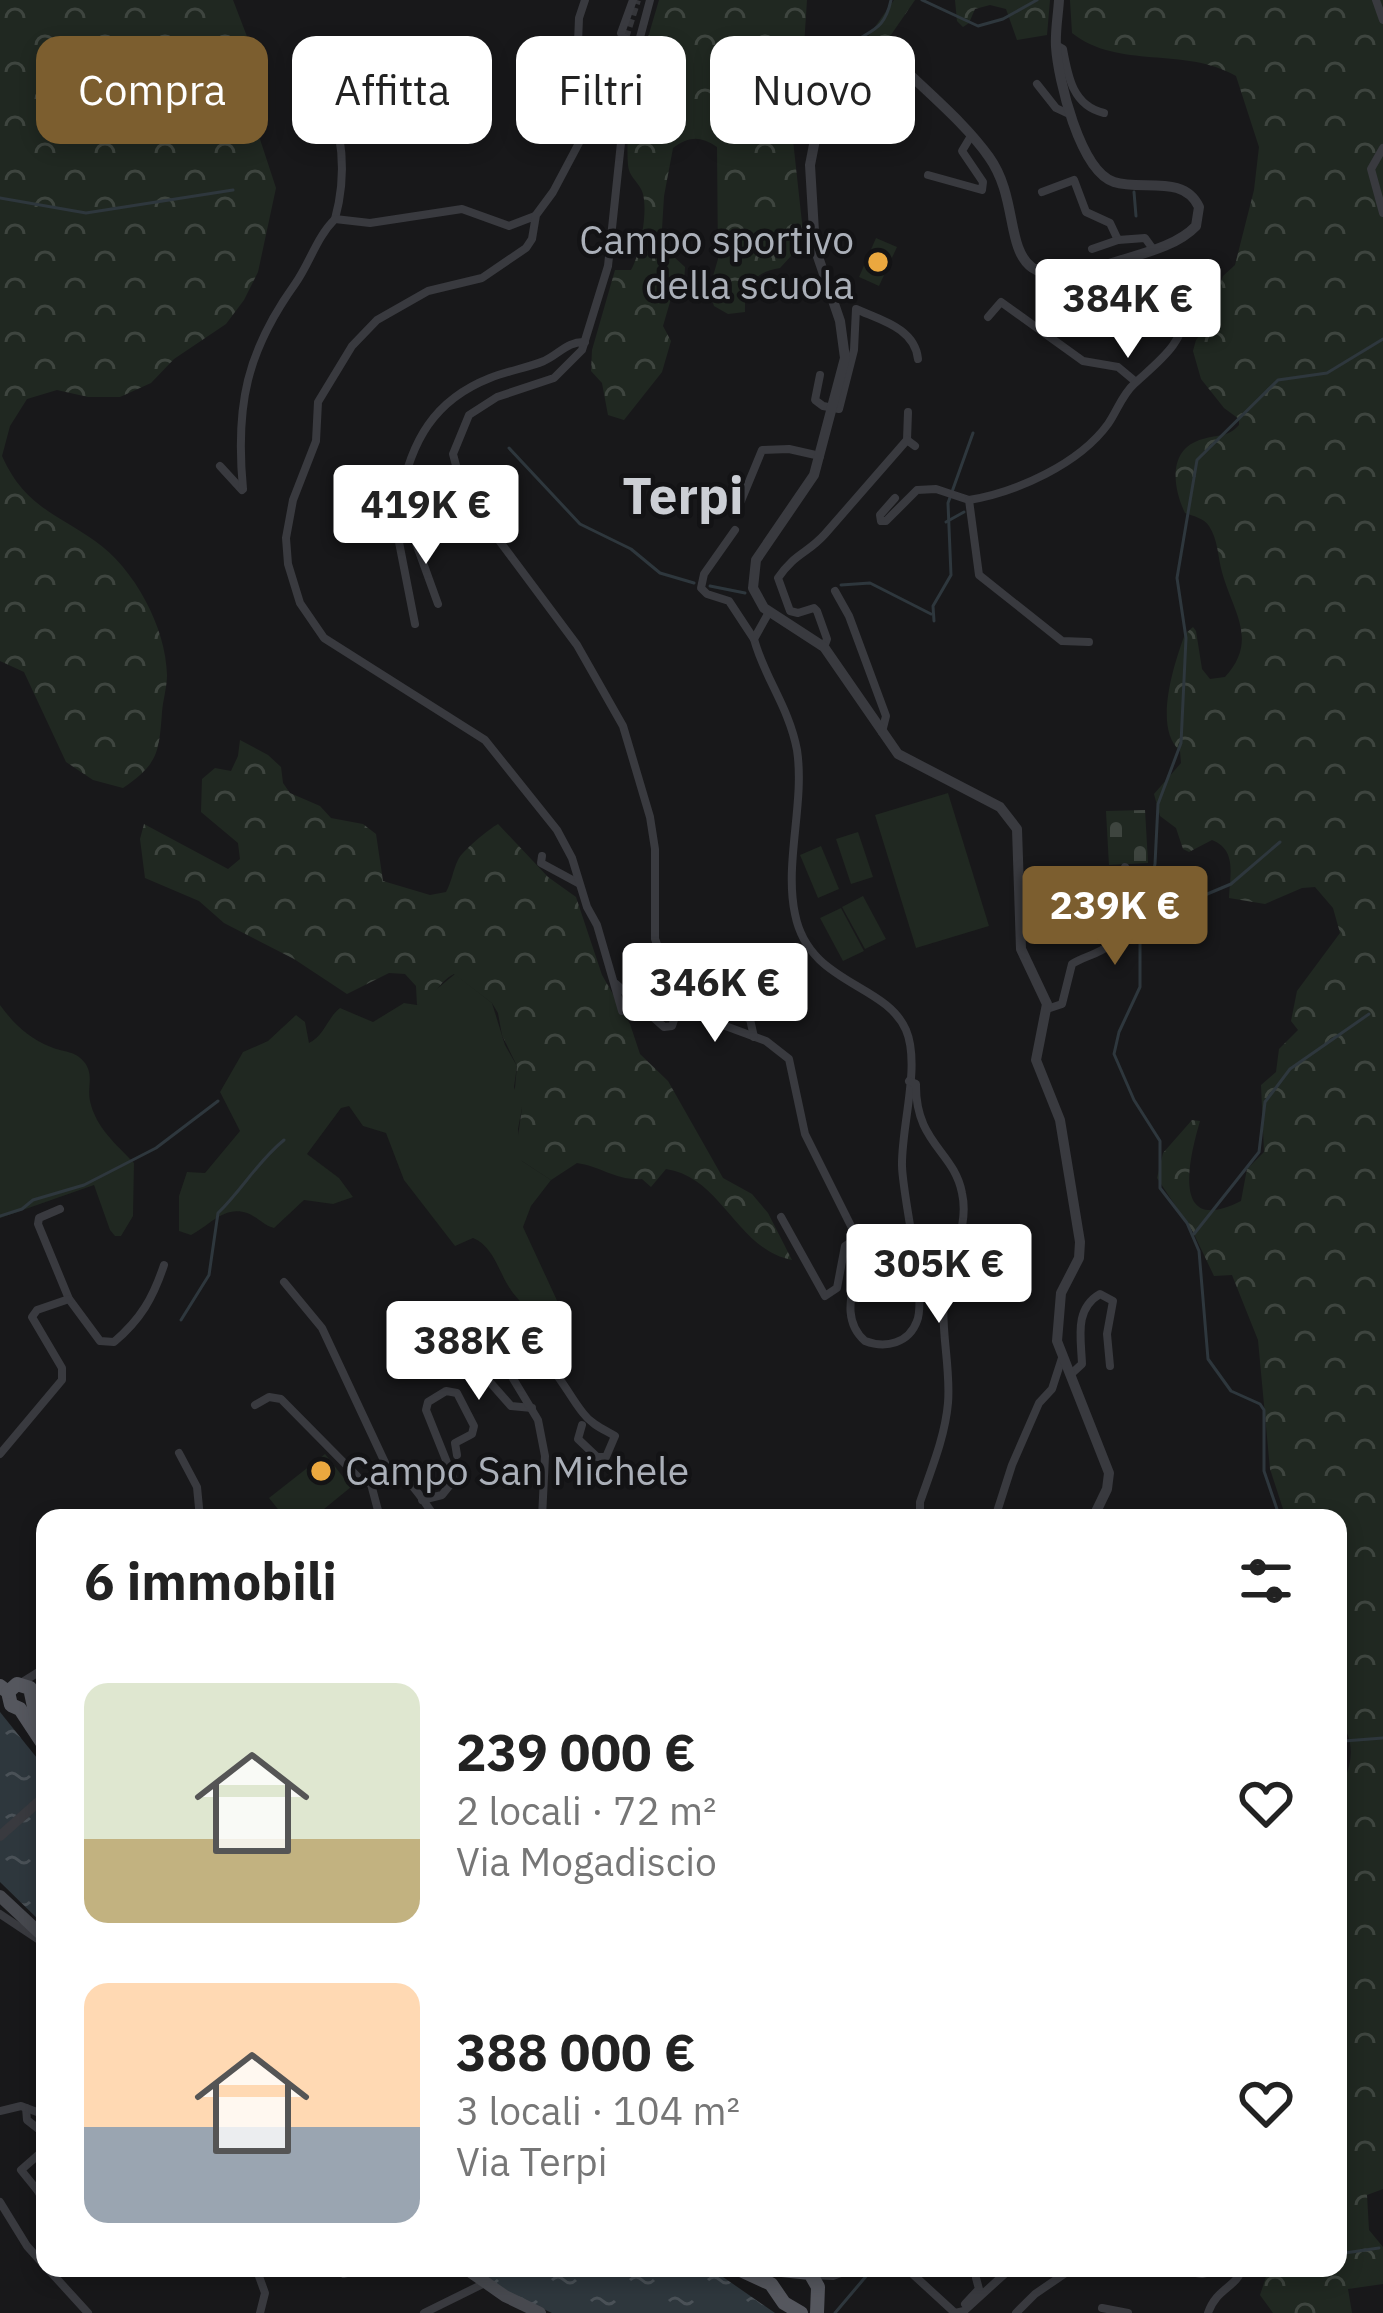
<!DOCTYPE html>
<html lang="it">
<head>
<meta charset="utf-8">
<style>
  :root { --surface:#fff; --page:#f6f6f6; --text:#222; --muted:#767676; --accent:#7c5e2f }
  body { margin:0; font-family:"IBM Plex Sans",sans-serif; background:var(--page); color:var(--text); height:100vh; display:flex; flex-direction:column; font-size:45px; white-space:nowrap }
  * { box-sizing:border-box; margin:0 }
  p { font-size:39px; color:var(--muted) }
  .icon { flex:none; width:66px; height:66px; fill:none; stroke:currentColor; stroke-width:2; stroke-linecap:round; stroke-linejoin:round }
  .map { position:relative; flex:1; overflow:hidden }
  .drawer { position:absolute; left:36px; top:1509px; width:1311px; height:768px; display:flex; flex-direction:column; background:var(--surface); border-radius:24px; box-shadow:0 6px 18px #0003 }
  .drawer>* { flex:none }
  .hud { position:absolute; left:36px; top:36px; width:1311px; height:108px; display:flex; gap:24px }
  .price { position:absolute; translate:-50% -102px; padding:0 27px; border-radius:12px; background:#fff; color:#222; font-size:39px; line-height:78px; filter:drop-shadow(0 3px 6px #0008) }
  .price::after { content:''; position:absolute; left:50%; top:72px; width:36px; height:27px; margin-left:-18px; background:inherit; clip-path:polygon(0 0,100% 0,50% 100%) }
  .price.active { background:var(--accent); color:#fff }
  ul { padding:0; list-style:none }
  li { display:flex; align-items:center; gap:36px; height:300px; padding:0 48px }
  li span { display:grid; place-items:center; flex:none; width:336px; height:240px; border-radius:24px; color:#555 }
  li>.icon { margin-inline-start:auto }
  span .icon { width:144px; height:144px; fill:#fffc; stroke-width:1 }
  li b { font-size:51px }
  h2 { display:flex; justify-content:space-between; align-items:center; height:144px; padding:0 48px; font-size:51px }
  .chip { padding:0 42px; border-radius:24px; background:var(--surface); box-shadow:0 6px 18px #0003; font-size:42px; line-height:108px }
  .chip.active { background:var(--accent); color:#fff }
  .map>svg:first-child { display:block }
  .green { fill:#202821 }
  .forest { fill:url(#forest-crowns) }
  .cemetery { fill:url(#cemetery-stones) }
  .water { fill:url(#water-ripples) }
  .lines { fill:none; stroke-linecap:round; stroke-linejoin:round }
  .stream { stroke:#2e373d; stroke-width:3 }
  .minor-tunnel { stroke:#35363a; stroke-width:8; stroke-dasharray:8 4; stroke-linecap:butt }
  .minor { stroke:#393a3f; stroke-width:8 }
  .tertiary { stroke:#393a3f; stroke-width:10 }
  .secondary { stroke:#47494f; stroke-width:12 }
  .primary { stroke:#55575e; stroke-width:14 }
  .poi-dot { fill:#eba83f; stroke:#131315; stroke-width:4.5 }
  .labels { text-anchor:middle; stroke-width:9; stroke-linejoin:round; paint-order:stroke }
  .poi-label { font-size:39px; fill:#abb0b9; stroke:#131315; text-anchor:end }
  .district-label { font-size:51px; font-weight:bold; fill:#cccfd5; stroke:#131315 }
</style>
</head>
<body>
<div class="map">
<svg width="1383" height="2313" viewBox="0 0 1383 2313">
  <defs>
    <pattern id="forest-crowns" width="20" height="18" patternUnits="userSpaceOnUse" patternTransform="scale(3)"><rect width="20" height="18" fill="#202821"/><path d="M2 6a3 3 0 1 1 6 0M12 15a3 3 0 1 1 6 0" fill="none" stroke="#3e453f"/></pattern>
    <pattern id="cemetery-stones" width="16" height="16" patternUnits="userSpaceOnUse" patternTransform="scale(3)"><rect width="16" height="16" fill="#202821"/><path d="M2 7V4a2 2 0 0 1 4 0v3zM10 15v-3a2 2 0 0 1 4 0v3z" fill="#3e453f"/></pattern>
    <pattern id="water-ripples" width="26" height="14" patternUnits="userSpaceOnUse" patternTransform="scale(3)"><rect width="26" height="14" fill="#2e373d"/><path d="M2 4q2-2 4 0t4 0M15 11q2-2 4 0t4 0" fill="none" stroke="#4a5157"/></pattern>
  </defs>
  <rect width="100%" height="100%" fill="#18181a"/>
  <g class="green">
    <path d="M876 238 897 247 879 286 859 277Z"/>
    <path d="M948 793 989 926 916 948 875 815Z"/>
    <path d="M858 832 873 877 851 884 836 839Z"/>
    <path d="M821 846 839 889 818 898 800 855Z"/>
    <path d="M863 896 886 939 865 949 842 907Z"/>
    <path d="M841 908 864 951 843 961 820 918Z"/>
    <path d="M455 974 492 1003 505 1045 517 1066 514 1087 522 1108 518 1129 522 1161 551 1180 531 1206 523 1227 561 1309 550 1338C537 1319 526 1309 513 1293 499 1275 495 1247 473 1238L455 1246 404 1180 386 1133 363 1126 349 1106 341 1108 307 1154 339 1178 353 1197 333 1204 304 1200 274 1228C263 1225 258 1217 247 1213 224 1205 209 1226 191 1235L179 1231V1196L187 1172 205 1173 240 1131 220 1092 243 1052 268 1041 296 1015 305 1022 309 1043C325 1035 327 1018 340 1008L373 1022 404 1003 417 1005Z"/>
    <path d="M0 1005C14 1024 28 1038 51 1047 65 1053 75 1050 85 1063 94 1076 87 1087 90 1101 96 1128 116 1144 134 1163L133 1216 121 1236H115L110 1230 94 1185 0 1218Z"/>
    <path d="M325 1454 351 1487 313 1518H285L269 1498Z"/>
  </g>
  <g class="forest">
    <path d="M0 0H233L256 60 255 124 276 188 258 272 244 300 226 324 174 359 151 383 120 397H88L57 390 27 399 10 426 2 456C24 505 53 512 95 541 134 568 166 627 167 675 167 687 163 700 162 712 159 753 158 764 123 788L93 780 66 762 24 672 0 661Z"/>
    <path d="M659 0H807L804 46 774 54 767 70 768 85 793 105 791 122 804 241 794 240 791 256 780 268C754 272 744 286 745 312L728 314 714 306 709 290 718 259 717 147C700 136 690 136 673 148L664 196 661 245 685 267 684 284 672 295 663 326 671 341 662 372 624 420 608 415 602 383 591 371 592 350 615 270H631C640 255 650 205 641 189 636 180 629 176 628 165 624 110 644 52 659 0Z"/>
    <path d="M894 0H915L884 45 860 48Z"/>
    <path d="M955 0H1050L1047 35 1017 40 1006 9 990 5 975 9 969 23 963 27 957 21Z"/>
    <path d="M1070 0H1383V2189L1367 2195 1369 2230 1383 2247V2284L1348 2289 1352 2313H1273L1260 2295 1269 2268H1338V1793C1352 1767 1358 1742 1338 1719V1518H1286L1270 1469 1258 1340 1232 1275 1214 1276 1193 1232 1157 1178 1163 1153 1192 1120 1200 1121C1189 1159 1170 1237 1241 1201L1247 1169 1264 1152 1261 1085 1276 1072 1279 1049 1298 1030 1291 1021 1297 991 1340 933 1333 908 1315 887 1302 888 1265 904 1229 898C1230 874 1237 850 1212 840L1189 852 1183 849 1176 828 1160 816 1154 794 1181 763 1180 751C1153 728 1174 664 1185 634L1193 627 1196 631 1202 669 1210 679 1225 677C1259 640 1233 612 1222 572 1218 558 1218 539 1209 526 1204 518 1193 516 1185 513 1172 486 1168 448 1203 439 1219 434 1227 438 1239 425V419L1224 408 1201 379 1193 351 1196 340 1216 316 1217 292 1223 276 1235 265 1254 190 1259 147 1236 76C1184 46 1119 70 1072 33Z"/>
    <path d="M240 740 268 755 281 767 283 783 290 793 320 806 331 818 363 824 376 834 383 881 430 895 446 892C452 881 453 870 458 860 462 851 489 829 498 824L548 877 576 897 602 975 630 1024 640 1054 668 1081 723 1178 752 1194 768 1213 792 1260C736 1249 722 1177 666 1169L651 1187 642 1179C617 1181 600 1166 577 1163L551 1180 522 1161 516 1151 522 1108 514 1099 517 1066 502 1035 498 1013 492 1003 454 974C438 982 435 998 417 1005L416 986 405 974 389 973 347 994 294 959 224 923 199 901 145 878 140 839 144 824 228 869 240 859 238 843 201 812 202 779 215 768 231 771 238 756Z"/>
  </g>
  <path class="cemetery" d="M1145 810 1148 863 1109 865 1106 811Z"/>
  <g class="water">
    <path d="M0 1712 45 1768V1926L0 1882Z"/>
    <path d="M481 2268H710L775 2313H552L503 2290 484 2275 486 2271Z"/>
  </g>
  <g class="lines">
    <g class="stream">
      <path d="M922 0 978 26 1003 19 1037 0"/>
      <path d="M846 48C869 29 884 33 891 0"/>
      <path d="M1134 192 1136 216"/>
      <path d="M0 198 86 213 233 190"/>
      <path d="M509 448 580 524 631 549 660 573 694 583"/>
      <path d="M946 522 964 512"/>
      <path d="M841 585 870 583 931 614"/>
      <path d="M710 586 745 593"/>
      <path d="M934 621 933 606 951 575 948 503 973 433"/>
      <path d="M1141 929 1174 908 1231 884 1280 842"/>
      <path d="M0 1216 22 1209 33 1200 84 1185 156 1148 218 1101"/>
      <path d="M1194 1234 1259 1152 1265 1102 1290 1069 1369 1014"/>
      <path d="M181 1320 209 1275 218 1213C242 1190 257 1162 284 1140"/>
      <path d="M1280 1518 1264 1471V1410L1260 1404 1231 1391 1208 1359 1199 1251 1187 1223 1160 1188V1141L1134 1100 1114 1054 1119 1032 1140 987V932L1155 864 1158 804 1181 743 1186 638 1177 578 1197 460 1278 380 1327 373 1383 339"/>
      <path d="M1344 1741 1383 1738"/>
      <path d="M1338 2254 1379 2248"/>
      <path d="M835 2313 873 2268"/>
    </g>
    <path class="minor-tunnel" d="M625 38 637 0"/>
    <g class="minor">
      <path d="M585 0 579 18 577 68 582 73 590 51 598 54 589 103 597 109"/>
      <path d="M650 0 627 86 608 266 582 350 554 378 497 397 469 415 453 454 463 492 577 645 623 726 650 817 655 849V939L666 968 697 1010 720 1024 766 1041 789 1059 805 1134 857 1238C863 1273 834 1314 865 1341 886 1349 909 1343 917 1321 927 1296 903 1201 902 1166 901 1127 921 1065 906 1030 885 982 809 985 795 914 784 863 805 803 797 750 789 707 764 677 754 639L769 612"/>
      <path d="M1376 0 1383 20"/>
      <path d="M621 33 633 0"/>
      <path d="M1056 45 1063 49C1068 77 1073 106 1104 113"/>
      <path d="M1037 84 1056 108 1071 115"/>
      <path d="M318 89 324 88C343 130 347 175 335 219"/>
      <path d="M1383 148 1371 169 1383 213"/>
      <path d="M928 175 982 190 983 182 962 151 971 136"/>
      <path d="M1042 192 1074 180 1086 212 1110 223 1118 240 1145 238 1153 249"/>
      <path d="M1092 249 1118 240"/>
      <path d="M1068 282 1065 295 1075 307 1079 330"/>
      <path d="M988 317 1001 302 1083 361 1118 367 1136 382"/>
      <path d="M820 375 815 400 823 406 839 409 854 350 856 309C880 320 915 328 918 359"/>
      <path d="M907 440 908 412"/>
      <path d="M220 466 242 490"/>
      <path d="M243 489C235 405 247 351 295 284 310 263 316 238 335 219L370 223 462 209 509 226 535 216"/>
      <path d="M895 498 880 515 881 521H886L917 490 936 489 969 500"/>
      <path d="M969 500C1017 492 1079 464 1108 424 1117 411 1122 395 1134 384 1154 365 1189 341 1183 309 1135 266 1136 279 1080 292L1070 286 1069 276"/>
      <path d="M969 500 979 575 1062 641 1089 642"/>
      <path d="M741 501 762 450 789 449 820 456"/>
      <path d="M404 509 398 537 415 624"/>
      <path d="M735 530 704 574 701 588 707 594 729 601 754 639"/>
      <path d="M835 591 849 616 886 716 882 732"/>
      <path d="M438 604 400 499C411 441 434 400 490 378 507 371 527 368 544 361 559 354 568 341 585 342"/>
      <path d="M824 647 827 639 817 611 814 608 798 613 790 611 778 578C795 553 807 554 825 534L907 440 915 446"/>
      <path d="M542 856 541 863 578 883"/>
      <path d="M616 984 664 1027 672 1026 674 1020 650 991 651 979 659 981 686 1012 692 1014 697 1010"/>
      <path d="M706 998 750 1019 754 1037"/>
      <path d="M1047 1009 1062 1004 1072 964C1082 957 1099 954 1108 946 1122 934 1119 887 1125 867"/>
      <path d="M622 1011 597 925 587 907 572 858 557 830 485 740 324 638 300 603 288 564 286 538 293 500 316 441 318 402 352 346 377 320 428 291 482 278 526 248 532 239 536 215 553 192 597 109 625 38"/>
      <path d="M909 1081 916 1084C915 1143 954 1151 962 1193 970 1229 948 1258 944 1292 940 1329 951 1367 948 1403 945 1437 931 1470 920 1502V1518"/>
      <path d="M60 1209 39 1218 38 1224 69 1299 100 1341 114 1342C141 1319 153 1298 164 1265"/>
      <path d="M781 1217 825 1296 837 1288 845 1246 857 1238"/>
      <path d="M284 1282 322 1328 388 1469"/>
      <path d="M450 1337 511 1406 532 1408"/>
      <path d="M1070 1375 1082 1364C1081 1338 1074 1309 1100 1294L1113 1301 1107 1334 1110 1366"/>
      <path d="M255 1405 269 1397 281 1399 360 1479 371 1484"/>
      <path d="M179 1453 197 1487 200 1518"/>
      <path d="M0 1454 62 1380V1368L32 1317 37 1310 69 1299"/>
      <path d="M422 1500 442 1495 454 1480 426 1410 428 1402 446 1391 457 1393 474 1426 472 1434 455 1443 457 1455"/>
      <path d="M380 1518 371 1484 376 1473C403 1461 421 1499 436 1518"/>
      <path d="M542 1518 545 1456 538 1420 503 1362 505 1348C543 1335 563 1389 583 1413 591 1424 603 1429 615 1436L606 1457H597L578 1439 582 1425"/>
      <path d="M995 1518 1012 1465 1039 1403 1052 1389 1062 1358"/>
      <path d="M21 1683 45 1668"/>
      <path d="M0 1914 45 1944"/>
      <path d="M26 2108 27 2120 45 2134"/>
      <path d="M0 2111 21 2106 45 2115"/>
      <path d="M45 2149 21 2170 38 2191 45 2185"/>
      <path d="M38 2191 45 2205"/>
      <path d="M0 2202 27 2246 45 2266"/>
      <path d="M47 2268 88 2313"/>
      <path d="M256 2268 265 2293 260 2313"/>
      <path d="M906 2268 955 2313"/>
      <path d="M1165 2268 1202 2274 1226 2268"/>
      <path d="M344 2274 367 2268"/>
      <path d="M814 2275 833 2276 854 2268"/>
      <path d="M965 2304 979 2289 976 2278"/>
      <path d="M1102 2308 1128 2313"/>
      <path d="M424 2313 485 2283"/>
      <path d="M955 2313 964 2311 1009 2270"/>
      <path d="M1016 2313 1035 2294 1073 2268"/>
      <path d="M1208 2313C1217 2287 1237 2288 1242 2268"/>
    </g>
    <g class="tertiary">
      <path d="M1059 0C1058 16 1055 31 1056 47 1058 79 1080 171 1114 182 1142 191 1184 174 1199 207L1196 226C1176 247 1140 254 1112 263 984 306 1032 217 989 157 965 123 929 94 899 64L873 57 849 63 831 80 823 99 810 165 815 248 840 321 845 358 814 475 756 560 753 588 764 608 824 647 898 754 1000 807 1017 829 1021 949 1047 1004 1036 1060 1060 1120 1080 1242 1079 1258 1061 1293 1057 1341 1109 1473 1107 1489 1093 1518"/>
      <path d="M0 1836 45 1796"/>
    </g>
    <g class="secondary">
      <path d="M0 1896 45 1938"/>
      <path d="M465 2268 505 2296 540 2313"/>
    </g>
    <g class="primary">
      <path d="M0 1686 8 1692 11 1705 20 1709 45 1747"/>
      <path d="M8 1692 17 1684 30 1688 37 1721 45 1730"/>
      <path d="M736 2268 771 2284 784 2303 801 2313"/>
      <path d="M763 2268 810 2273 818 2287 817 2313"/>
    </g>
  </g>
  <g class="poi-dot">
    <circle cx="878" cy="262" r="12"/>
    <circle cx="321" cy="1471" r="12"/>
  </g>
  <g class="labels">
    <g class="poi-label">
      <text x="854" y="254">Campo sportivo<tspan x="854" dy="45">della scuola</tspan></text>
      <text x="345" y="1485" text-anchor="start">Campo San Michele</text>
    </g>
    <g class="district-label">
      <text x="683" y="514">Terpi</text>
    </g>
  </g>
</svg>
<b class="price" style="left:1128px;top:361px">384K €</b>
<b class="price" style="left:426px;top:567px">419K €</b>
<b class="price active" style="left:1115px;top:968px">239K €</b>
<b class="price" style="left:715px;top:1045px">346K €</b>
<b class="price" style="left:939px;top:1326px">305K €</b>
<b class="price" style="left:479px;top:1403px">388K €</b>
<div class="hud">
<a class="chip active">Compra</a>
<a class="chip">Affitta</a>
<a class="chip">Filtri</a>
<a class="chip">Nuovo</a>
</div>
<section class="drawer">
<h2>6 immobili<svg class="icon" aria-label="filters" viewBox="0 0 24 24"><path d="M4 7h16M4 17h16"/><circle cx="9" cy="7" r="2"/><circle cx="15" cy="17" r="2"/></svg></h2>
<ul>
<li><span style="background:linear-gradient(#dfe7d0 65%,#c2b280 0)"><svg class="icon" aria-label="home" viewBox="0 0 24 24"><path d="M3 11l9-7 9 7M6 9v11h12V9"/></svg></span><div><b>239 000 €</b><p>2 locali · 72 m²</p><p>Via Mogadiscio</p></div><svg class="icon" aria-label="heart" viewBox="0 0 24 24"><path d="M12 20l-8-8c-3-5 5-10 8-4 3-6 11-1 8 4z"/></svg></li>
<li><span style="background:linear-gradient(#ffd9b3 60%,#9aa5b1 0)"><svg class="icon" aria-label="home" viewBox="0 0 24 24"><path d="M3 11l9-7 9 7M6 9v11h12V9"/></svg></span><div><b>388 000 €</b><p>3 locali · 104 m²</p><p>Via Terpi</p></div><svg class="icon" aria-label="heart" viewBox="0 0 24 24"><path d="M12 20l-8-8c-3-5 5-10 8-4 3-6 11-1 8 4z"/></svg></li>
</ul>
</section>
</div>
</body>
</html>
